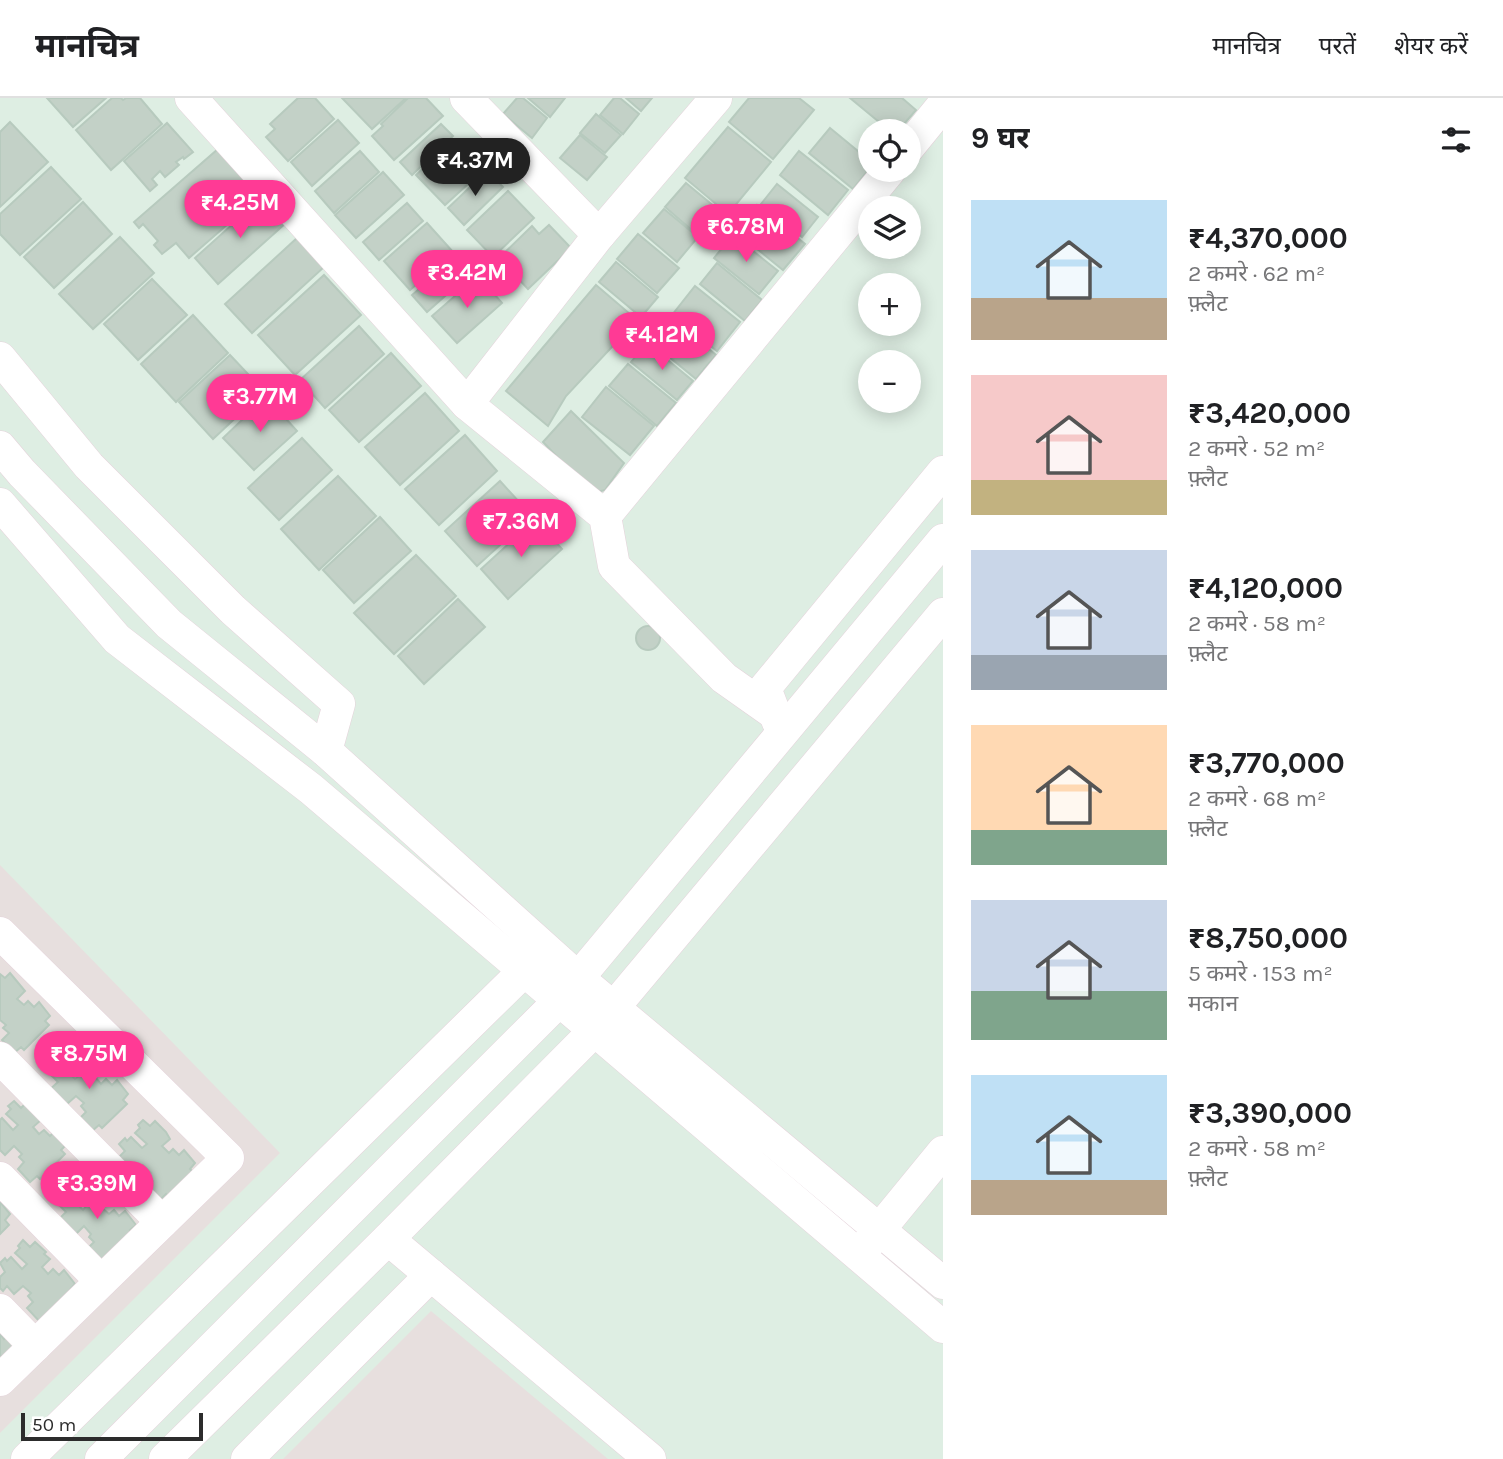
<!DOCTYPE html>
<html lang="hi">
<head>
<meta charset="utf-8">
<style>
  :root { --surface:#fff; --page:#f2f2f2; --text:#202124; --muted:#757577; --line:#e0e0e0; --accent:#ff3a95 }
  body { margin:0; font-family:Karla,"Noto Sans Devanagari",sans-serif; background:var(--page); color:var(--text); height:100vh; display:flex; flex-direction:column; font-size:26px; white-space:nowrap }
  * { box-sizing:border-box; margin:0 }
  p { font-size:23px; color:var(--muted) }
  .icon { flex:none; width:38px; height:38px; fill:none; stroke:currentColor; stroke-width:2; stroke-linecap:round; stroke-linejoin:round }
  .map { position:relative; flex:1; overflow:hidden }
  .sheet { display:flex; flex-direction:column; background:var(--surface); width:560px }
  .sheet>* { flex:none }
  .buttons { position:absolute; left:858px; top:21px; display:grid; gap:14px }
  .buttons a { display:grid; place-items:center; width:63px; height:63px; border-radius:50%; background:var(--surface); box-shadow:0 4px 18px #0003; font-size:35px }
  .scale { position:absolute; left:21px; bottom:18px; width:182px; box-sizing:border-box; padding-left:7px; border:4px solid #2c2c2c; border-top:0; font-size:19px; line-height:24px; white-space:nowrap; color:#2c2c2c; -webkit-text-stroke:5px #fff; paint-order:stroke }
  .price { position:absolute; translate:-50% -60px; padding:0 16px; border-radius:24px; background:var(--accent); color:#fff; font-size:23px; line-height:46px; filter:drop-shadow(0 2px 4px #0008) }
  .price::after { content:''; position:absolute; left:50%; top:42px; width:21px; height:16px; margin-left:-10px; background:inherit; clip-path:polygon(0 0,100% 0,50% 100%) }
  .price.current { background:#222; color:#fff }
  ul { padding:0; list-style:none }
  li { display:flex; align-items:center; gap:21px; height:175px; padding:0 28px }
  li span { display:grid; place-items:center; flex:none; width:196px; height:140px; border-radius:0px; color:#555 }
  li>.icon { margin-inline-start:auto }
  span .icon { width:84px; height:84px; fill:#fffc; stroke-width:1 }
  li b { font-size:30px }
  h2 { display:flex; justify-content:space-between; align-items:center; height:84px; padding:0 28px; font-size:30px }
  header { display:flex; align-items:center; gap:42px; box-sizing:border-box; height:98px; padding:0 35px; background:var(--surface); border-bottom:2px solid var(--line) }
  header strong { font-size:33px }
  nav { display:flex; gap:38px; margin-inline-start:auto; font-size:24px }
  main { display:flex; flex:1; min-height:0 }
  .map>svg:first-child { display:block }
  .industrial { fill:#e7dfde }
  .building { fill:#c3d1c7; stroke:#b7cabe; stroke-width:2 }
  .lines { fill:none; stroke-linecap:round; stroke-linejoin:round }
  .minor-casing { stroke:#e5d3db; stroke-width:33 }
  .minor { stroke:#fff; stroke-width:32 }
</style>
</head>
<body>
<header>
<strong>मानचित्र</strong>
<nav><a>मानचित्र</a><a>परतें</a><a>शेयर करें</a></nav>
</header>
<main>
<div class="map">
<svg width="943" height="1361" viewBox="0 0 943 1361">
  <rect width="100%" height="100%" fill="#deeee3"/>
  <g class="industrial">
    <path d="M0 767 280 1055 0 1335Z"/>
    <path d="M431 1213 608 1361H283Z"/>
  </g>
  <g class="building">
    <path d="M47 0H106L73 29Z"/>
    <path d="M112 0H121L123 2 126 0H140L162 26 111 72 76 32Z"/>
    <path d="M298 0H315L334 21 288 63 266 39 275 31 270 26Z"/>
    <path d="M342 0H406L372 31Z"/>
    <path d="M408 0H426L443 18 394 62 372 38 383 28 381 26Z"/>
    <path d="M517 0H523L547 20 532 40 503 16Z"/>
    <path d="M528 0H565L550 19Z"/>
    <path d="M614 0H620L639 16 623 36 600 17Z"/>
    <path d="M626 0H652L641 13Z"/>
    <path d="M749 0H799L814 12 773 61 729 24Z"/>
    <path d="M850 0H902L916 12 898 33H890Z"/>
    <path d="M596 16 621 37 605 55 580 35Z"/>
    <path d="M338 22 359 45 312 88 291 64Z"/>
    <path d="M10 24 48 64 0 109V34Z"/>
    <path d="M167 25 193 54 184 61 183 59 176 64 179 67 165 79 160 73 152 81 157 87 150 93 124 63Z"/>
    <path d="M441 26 453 38 412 77 400 64Z"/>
    <path d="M728 29 771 64 728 116 685 80Z"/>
    <path d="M830 30 870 63V70L853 91 809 55Z"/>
    <path d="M580 37 607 59 587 82 560 60Z"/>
    <path d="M451 44 457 51 464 44 485 66 477 74 479 76 445 107 416 77Z"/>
    <path d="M218 51 246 84 231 97 244 112 189 160 176 145 162 156 154 147 158 143 143 126 139 130 134 124Z"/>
    <path d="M360 53 379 74 334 115 315 93Z"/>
    <path d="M799 53 848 92 828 117 780 77Z"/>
    <path d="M51 69 81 101 20 157 0 136V116Z"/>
    <path d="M487 73 503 89 464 127 448 110Z"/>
    <path d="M383 74 404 97 356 140 335 117Z"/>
    <path d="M686 85 722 115 701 140 665 109Z"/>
    <path d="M777 86 818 119 802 139 761 106Z"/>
    <path d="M508 93 534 120 493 159 467 132Z"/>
    <path d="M263 99 286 125 218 186 195 160Z"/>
    <path d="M83 104 112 136 54 190 24 159Z"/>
    <path d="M407 105 423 123 379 162 363 144Z"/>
    <path d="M757 107 805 146 783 172 735 133Z"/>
    <path d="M664 111 698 139 677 164 643 135Z"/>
    <path d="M427 125 453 154 410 192 384 163Z"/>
    <path d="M549 127 571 150 528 191 499 160 532 128 539 136Z"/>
    <path d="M638 136 679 170 657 195 617 161Z"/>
    <path d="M733 137 778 173 759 196 714 160Z"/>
    <path d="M120 139 154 175 93 231 59 196Z"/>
    <path d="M297 140 324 169 252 235 225 206Z"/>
    <path d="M455 160 470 176 427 214 412 197Z"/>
    <path d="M616 164 658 199 641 219 599 184Z"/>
    <path d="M717 165 762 202 745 223 700 186Z"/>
    <path d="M324 177 361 217 295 277 258 237Z"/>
    <path d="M478 178 502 205 457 245 432 218Z"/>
    <path d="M152 181 187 217 138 262 104 226Z"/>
    <path d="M596 187 637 222 566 298 548 328 506 293Z"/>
    <path d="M695 188 740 224 717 253 672 217Z"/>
    <path d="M193 217 228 255 176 304 141 266Z"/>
    <path d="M671 220 716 257 696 281 651 244Z"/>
    <path d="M359 228 384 256 325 310 300 282Z"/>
    <path d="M647 245 693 283 677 302 631 264Z"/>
    <path d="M391 255 421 288 359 344 329 312Z"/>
    <path d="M230 257 264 293 213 341 179 304Z"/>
    <path d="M628 266 676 305 657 328 609 288Z"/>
    <path d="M606 289 654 328 630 357 582 319Z"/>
    <path d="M425 295 459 333 400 387 365 349Z"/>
    <path d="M266 299 297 333 254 372 223 340Z"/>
    <path d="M571 313 624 365 605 392 597 394 581 384 543 344Z"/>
    <path d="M465 337 497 373 439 427 405 391Z"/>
    <path d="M302 340 332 372 279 422 248 390Z"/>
    <path d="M338 378 376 418 319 472 281 431Z"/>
    <path d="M500 383 532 418 477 468 445 433Z"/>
    <path d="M380 419 411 453 354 505 323 472Z"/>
    <path d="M535 422 562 451 508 501 481 471Z"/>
    <path d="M416 457 456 498 394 556 354 515Z"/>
    <path d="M458 501 485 529 424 586 398 558Z"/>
    <circle cx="648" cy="540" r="12"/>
    <path d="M10 875 25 893 17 901 24 907 28 903 34 909 39 904 50 918 45 923 49 927 24 952 21 949 14 955 2 942 9 935 3 930 6 927 0 922V876L5 880Z"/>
    <path d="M76 952 83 959 88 954 98 964 97 966 103 971 95 979 101 986 106 981 112 987 117 982 128 996 123 1002 127 1006 102 1030 99 1027 92 1033 80 1020 86 1014 81 1008 84 1005 76 998 67 1006 47 994 58 984 51 977 58 970 60 973 64 970 75 981 80 977 68 965 73 960 70 958Z"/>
    <path d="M14 1003 21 1010 26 1005 41 1022 33 1029 39 1036 44 1032 50 1038 55 1033 66 1047 61 1052 65 1056 40 1081 37 1078 30 1084 18 1071 24 1064 19 1059 22 1056 14 1048 5 1057 0 1052V1022L2 1020 13 1032 18 1027 6 1016 11 1011 8 1008Z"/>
    <path d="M143 1022 150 1028 155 1023 166 1034 170 1041 162 1048 169 1055 173 1051 179 1057 184 1052 195 1065 190 1071 194 1075 169 1100 166 1096 159 1103 147 1090 153 1083 148 1078 151 1075 143 1067 134 1076 114 1064 125 1053 119 1046 125 1040 127 1043 131 1039 142 1050 147 1046 135 1035 140 1030 138 1027Z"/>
    <path d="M84 1083 90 1090 96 1085 106 1095 105 1097 110 1102 102 1110 109 1116 114 1112 119 1118 125 1113 136 1127 130 1132 134 1136 100 1164 87 1151 94 1144 89 1139 91 1136 84 1128 75 1137 55 1125 66 1114 59 1107 65 1101 68 1104 71 1100 83 1112 87 1107 76 1096Z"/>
    <path d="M0 1104 10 1116 5 1122 9 1127 0 1136Z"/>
    <path d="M23 1142 30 1149 35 1144 46 1154 44 1156 50 1161 42 1169 48 1176 53 1171 59 1177 64 1172 75 1186 70 1192 74 1196 39 1223 27 1210 33 1204 28 1198 31 1195 23 1188 14 1196 7 1188 3 1193 0 1190V1179L5 1174 0 1165 5 1160 7 1163 11 1159 22 1171 27 1166 15 1155 20 1150 18 1148Z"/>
    <path d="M11 1235 20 1246 5 1263 0 1257V1236L4 1241Z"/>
  </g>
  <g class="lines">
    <g class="minor-casing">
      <g id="minor">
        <path d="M191 0 467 306 605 418 614 468 724 580 775 616"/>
        <path d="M466 0 599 137"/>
        <path d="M908 50 943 7"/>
        <path d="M0 260 89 368 233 512 339 606 326 653"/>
        <path d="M467 306 599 137 716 0"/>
        <path d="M0 349 22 375 169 526 326 653 578 880 943 1185"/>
        <path d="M0 406 117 541 311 691 943 1229"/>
        <path d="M605 418 890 72"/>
        <path d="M778 624 765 590 943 374"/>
        <path d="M0 835 228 1060 0 1282"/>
        <path d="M0 960 162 1124"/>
        <path d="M0 1080 101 1183"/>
        <path d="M388 1141 650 1361"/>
        <path d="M866 1148 943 1054"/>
        <path d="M0 1212 35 1248"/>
        <path d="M27 1361 524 873"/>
        <path d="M101 1361 559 903 943 442"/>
        <path d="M165 1361 388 1141 594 933 943 516"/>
        <path d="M247 1361 431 1177"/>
      </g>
    </g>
    <use href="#minor" class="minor"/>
  </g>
</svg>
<div class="buttons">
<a><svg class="icon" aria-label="locate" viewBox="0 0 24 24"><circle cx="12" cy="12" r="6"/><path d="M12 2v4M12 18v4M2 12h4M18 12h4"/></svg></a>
<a><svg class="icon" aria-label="layers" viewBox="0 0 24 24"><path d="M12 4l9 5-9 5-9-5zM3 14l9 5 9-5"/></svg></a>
<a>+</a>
<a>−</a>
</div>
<div class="scale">50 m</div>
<b class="price current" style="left:475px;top:100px">₹4.37M</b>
<b class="price" style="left:240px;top:142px">₹4.25M</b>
<b class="price" style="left:746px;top:166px">₹6.78M</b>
<b class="price" style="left:467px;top:212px">₹3.42M</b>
<b class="price" style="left:662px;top:274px">₹4.12M</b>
<b class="price" style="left:260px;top:336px">₹3.77M</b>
<b class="price" style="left:521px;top:461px">₹7.36M</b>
<b class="price" style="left:89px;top:993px">₹8.75M</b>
<b class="price" style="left:97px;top:1123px">₹3.39M</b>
</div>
<section class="sheet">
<h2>9 घर<svg class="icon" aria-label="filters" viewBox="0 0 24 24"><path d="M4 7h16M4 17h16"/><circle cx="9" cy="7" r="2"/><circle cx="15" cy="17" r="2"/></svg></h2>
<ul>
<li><span style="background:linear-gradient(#bfe0f5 70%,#b9a48a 0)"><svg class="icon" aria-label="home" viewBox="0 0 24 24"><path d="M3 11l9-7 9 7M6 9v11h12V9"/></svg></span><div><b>₹4,370,000</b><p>2 कमरे · 62 m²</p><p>फ़्लैट</p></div></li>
<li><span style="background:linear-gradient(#f6c9c9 75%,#c2b280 0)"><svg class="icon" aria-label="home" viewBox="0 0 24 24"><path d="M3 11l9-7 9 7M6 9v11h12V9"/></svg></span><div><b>₹3,420,000</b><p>2 कमरे · 52 m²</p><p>फ़्लैट</p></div></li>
<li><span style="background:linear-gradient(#c9d6e8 75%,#9aa5b1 0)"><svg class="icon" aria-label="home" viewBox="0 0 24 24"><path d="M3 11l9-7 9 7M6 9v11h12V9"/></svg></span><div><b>₹4,120,000</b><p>2 कमरे · 58 m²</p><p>फ़्लैट</p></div></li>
<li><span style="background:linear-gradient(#ffd9b3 75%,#7fa58c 0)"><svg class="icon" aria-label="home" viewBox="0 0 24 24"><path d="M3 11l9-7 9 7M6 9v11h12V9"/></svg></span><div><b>₹3,770,000</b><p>2 कमरे · 68 m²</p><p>फ़्लैट</p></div></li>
<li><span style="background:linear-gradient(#c9d6e8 65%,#7fa58c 0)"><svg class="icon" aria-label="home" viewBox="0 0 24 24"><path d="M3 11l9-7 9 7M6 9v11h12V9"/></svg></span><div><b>₹8,750,000</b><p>5 कमरे · 153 m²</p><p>मकान</p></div></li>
<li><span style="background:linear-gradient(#bfe0f5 75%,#b9a48a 0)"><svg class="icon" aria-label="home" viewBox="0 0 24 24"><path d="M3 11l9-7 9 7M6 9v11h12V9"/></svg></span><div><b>₹3,390,000</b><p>2 कमरे · 58 m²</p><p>फ़्लैट</p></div></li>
</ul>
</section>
</main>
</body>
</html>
